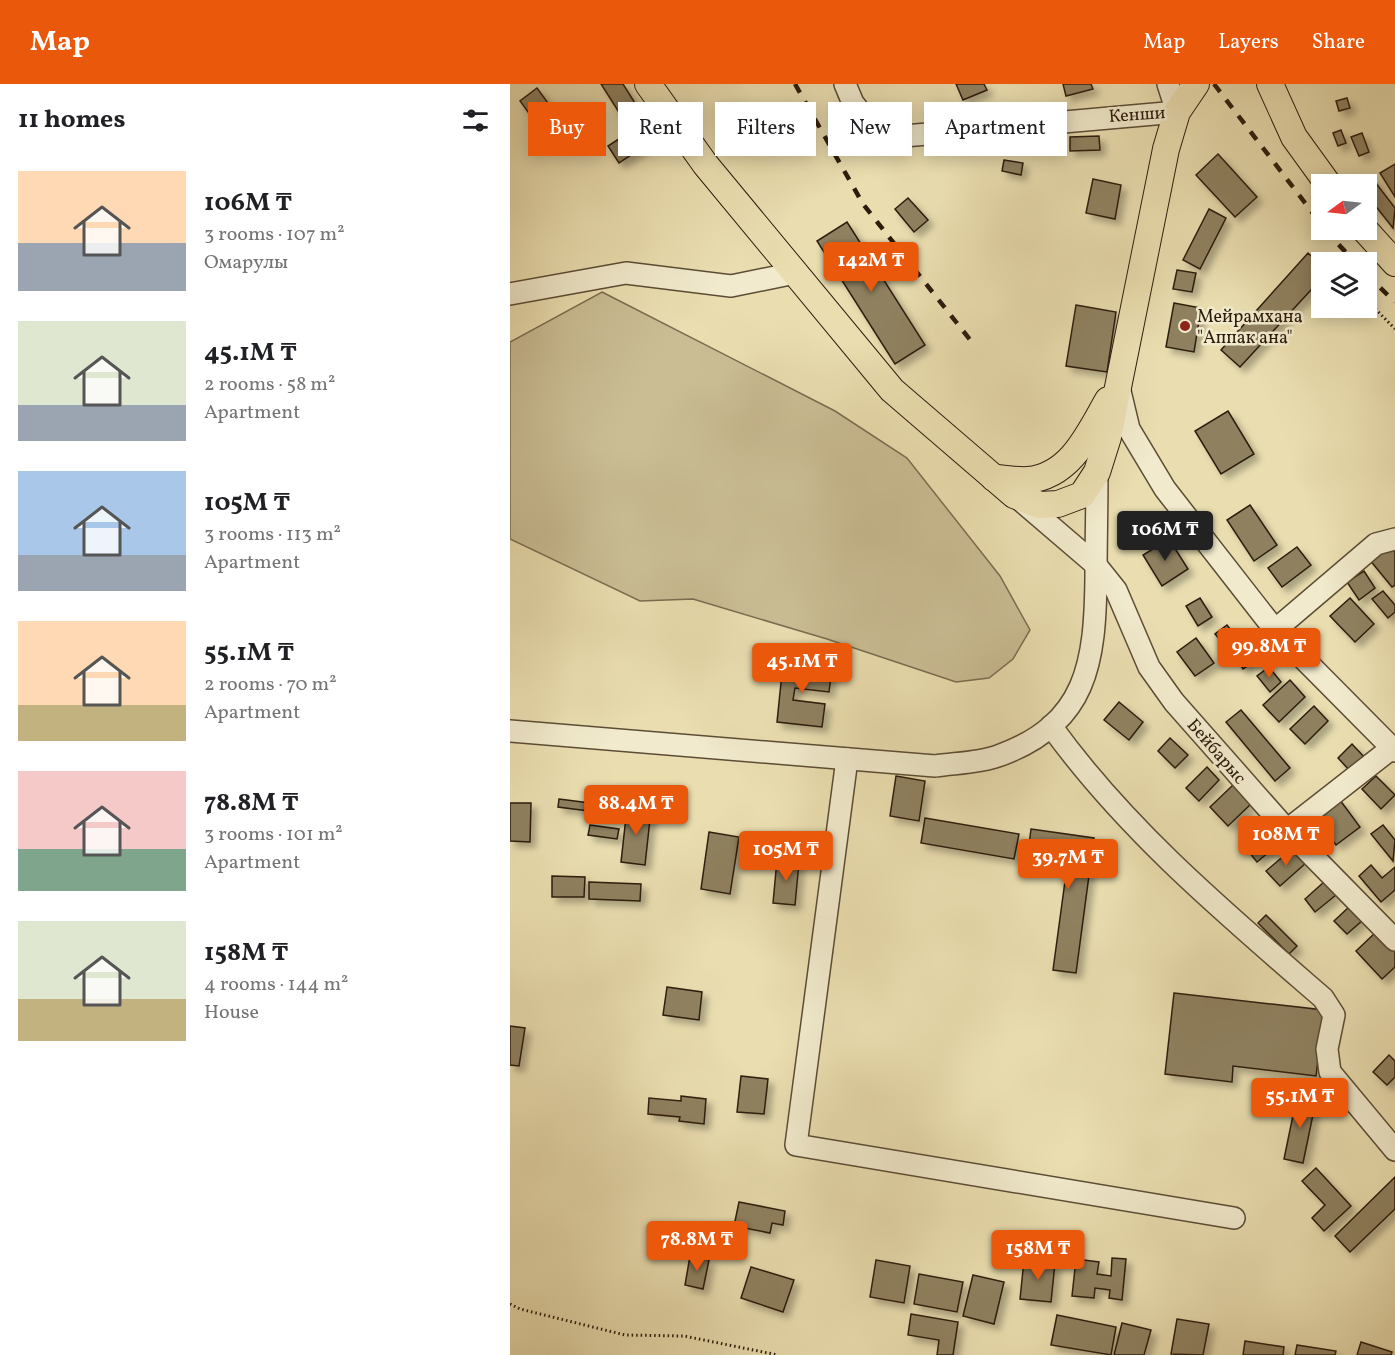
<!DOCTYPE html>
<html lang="en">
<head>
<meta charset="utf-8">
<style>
  :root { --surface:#fff; --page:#f2f2f2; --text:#202124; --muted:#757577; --accent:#ea580c }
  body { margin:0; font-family:Vollkorn,serif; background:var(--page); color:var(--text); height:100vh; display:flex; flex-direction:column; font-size:22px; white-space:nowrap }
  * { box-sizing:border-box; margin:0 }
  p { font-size:20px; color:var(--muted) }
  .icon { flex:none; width:33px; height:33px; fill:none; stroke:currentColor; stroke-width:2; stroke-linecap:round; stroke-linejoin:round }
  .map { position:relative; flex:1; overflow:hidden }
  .sheet { display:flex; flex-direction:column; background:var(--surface); width:510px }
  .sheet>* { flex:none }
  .guide { position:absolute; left:18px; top:18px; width:570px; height:54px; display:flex; gap:12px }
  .needle { width:39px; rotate:255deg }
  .controls { position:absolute; left:801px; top:90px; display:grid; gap:12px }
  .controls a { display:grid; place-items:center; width:66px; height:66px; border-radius:0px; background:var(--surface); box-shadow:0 3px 15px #0003; font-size:30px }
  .price { position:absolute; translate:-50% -51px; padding:0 14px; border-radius:6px; background:var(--accent); color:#fff; font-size:20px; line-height:39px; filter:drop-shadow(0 2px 3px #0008) }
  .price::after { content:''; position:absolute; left:50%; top:36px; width:18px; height:14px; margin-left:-9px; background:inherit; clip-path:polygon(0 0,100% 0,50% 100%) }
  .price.selected { background:#222; color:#fff }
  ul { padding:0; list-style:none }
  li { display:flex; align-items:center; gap:18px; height:150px; padding:0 18px }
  li span { display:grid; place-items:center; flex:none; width:168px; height:120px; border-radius:0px; color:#555 }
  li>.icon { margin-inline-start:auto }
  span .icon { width:72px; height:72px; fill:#fffc; stroke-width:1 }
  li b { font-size:26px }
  h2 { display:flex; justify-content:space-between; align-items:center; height:72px; padding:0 18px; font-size:26px }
  .pill { padding:0 21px; border-radius:0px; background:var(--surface); box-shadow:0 3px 15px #0003; font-size:21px; line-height:54px }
  .pill.selected { background:var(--accent); color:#fff }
  header { display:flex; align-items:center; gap:36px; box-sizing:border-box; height:84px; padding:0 30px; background:var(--accent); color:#fff }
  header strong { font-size:28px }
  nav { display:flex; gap:33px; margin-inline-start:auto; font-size:21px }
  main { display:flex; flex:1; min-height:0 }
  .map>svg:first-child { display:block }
  .green { fill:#cabd94; stroke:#7c6c50; stroke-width:1.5 }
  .building { fill:#8f8161; stroke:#2d1c0c; stroke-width:1.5; filter:url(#shadow) }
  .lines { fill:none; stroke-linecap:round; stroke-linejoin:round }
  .minor-casing { stroke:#5c4c35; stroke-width:24 }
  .major-casing { stroke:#2d1c0c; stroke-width:28 }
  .path { stroke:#2d1c0c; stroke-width:3; stroke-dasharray:1.5 3; stroke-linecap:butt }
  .minor { stroke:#f1eacc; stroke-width:21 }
  .major { stroke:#eadeb0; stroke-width:26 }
  .rail { stroke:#2d1c0c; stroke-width:4.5; stroke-dasharray:10 10; stroke-linecap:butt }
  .poi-dot { fill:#8f2418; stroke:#f1eacc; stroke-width:2 }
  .labels { text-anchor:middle; stroke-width:5; stroke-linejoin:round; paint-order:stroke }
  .street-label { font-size:18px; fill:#2d1c0c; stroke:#f1eacc }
  .poi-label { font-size:18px; fill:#2d1c0c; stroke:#f1eacc; text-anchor:start }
</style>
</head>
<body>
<header>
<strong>Map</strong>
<nav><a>Map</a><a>Layers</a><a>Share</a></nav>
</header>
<main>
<section class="sheet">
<h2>11 homes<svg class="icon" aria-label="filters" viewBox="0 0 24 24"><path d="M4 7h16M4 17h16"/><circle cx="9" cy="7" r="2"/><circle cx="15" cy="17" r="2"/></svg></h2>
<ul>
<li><span style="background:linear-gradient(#ffd9b3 60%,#9aa5b1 0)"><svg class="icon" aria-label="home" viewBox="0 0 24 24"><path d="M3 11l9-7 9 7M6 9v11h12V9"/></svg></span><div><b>106M ₸</b><p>3 rooms · 107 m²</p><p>Омарулы</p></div></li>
<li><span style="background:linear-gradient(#dfe7d0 70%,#9aa5b1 0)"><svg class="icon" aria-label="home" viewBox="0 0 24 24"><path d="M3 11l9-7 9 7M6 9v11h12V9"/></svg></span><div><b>45.1M ₸</b><p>2 rooms · 58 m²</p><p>Apartment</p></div></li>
<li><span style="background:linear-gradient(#a9c7e8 70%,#9aa5b1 0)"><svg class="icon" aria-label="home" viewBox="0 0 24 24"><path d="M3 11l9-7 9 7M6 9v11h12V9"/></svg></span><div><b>105M ₸</b><p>3 rooms · 113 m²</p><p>Apartment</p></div></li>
<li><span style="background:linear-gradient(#ffd9b3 70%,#c2b280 0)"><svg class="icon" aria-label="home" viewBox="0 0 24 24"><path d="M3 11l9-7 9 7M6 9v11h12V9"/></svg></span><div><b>55.1M ₸</b><p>2 rooms · 70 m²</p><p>Apartment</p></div></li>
<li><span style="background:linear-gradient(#f6c9c9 65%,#7fa58c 0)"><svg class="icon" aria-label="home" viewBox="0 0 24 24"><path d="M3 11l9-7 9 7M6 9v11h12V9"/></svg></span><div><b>78.8M ₸</b><p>3 rooms · 101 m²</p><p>Apartment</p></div></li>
<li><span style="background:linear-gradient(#dfe7d0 65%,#c2b280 0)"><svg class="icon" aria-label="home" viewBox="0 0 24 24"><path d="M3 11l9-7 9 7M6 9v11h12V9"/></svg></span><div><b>158M ₸</b><p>4 rooms · 144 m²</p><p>House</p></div></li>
</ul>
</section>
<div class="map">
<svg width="885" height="1271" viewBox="0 0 885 1271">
  <defs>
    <filter id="shadow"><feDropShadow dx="5.5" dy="5.5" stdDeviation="3" flood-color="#0004"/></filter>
  </defs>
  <rect width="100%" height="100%" fill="#eadeb0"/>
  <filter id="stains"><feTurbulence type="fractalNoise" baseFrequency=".00333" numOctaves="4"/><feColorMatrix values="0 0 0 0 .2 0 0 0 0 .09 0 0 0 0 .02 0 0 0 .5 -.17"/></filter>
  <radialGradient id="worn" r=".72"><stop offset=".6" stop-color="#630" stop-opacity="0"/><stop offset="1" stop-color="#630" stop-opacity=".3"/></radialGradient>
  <path class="green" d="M92 208 325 327 397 374 490 492 520 546 503 575 479 594 446 598 317 555 183 515 130 517 0 455V258Z"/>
  <g class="building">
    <path d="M91 0H113L147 54 109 79 98 62 121 47Z"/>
    <path d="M446 0H474L477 6 453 16Z"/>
    <path d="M553 0H581L583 5 556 12Z"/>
    <path d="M27 4 46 30 29 43 10 17Z"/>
    <path d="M837 14 840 24 829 27 826 17Z"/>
    <path d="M831 46 836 59 828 62 823 49Z"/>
    <path d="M852 49 859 68 849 72 841 53Z"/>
    <path d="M589 52 590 66 560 67V53Z"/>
    <path d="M708 70 747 113 725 133 686 91Z"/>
    <path d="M494 76 513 79 511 91 492 87Z"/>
    <path d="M885 80V113L870 89Z"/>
    <path d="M862 94 885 124 883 144 856 110V100H853Z"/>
    <path d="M583 95 611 101 605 135 576 129Z"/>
    <path d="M398 114 418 136 404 148 385 125Z"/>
    <path d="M699 125 716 134 690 185 673 176Z"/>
    <path d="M337 138 415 261 385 280 307 157Z"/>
    <path d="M798 169 812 182V194L730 283 711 266Z"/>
    <path d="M667 186 686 189 682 208 663 205Z"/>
    <path d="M664 219 691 224 684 268 656 263Z"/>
    <path d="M566 221 606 228 597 288 556 282Z"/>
    <path d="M718 327 744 370 711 390 685 347Z"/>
    <path d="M740 421 767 461 744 477 717 436Z"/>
    <path d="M659 455 678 485 652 502 633 471Z"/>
    <path d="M877 459 885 468V501L882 503 859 475Z"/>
    <path d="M787 463 801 481 772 503 758 484Z"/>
    <path d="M854 487 865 504 849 516 837 498Z"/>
    <path d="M873 507 885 521V528L878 534 862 515Z"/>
    <path d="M690 514 702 533 688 542 676 522Z"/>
    <path d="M840 514 864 540 845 558 820 532Z"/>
    <path d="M717 541 728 555 716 564 705 550Z"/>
    <path d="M686 554 704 579 685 592 667 568Z"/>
    <path d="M742 561 750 574 733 585 725 572Z"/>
    <path d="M273 579 322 584 319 608 285 604 283 616 315 620 312 643 267 638Z"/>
    <path d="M759 583 771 598 760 608 747 592Z"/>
    <path d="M780 596 795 613 769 638 753 621Z"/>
    <path d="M609 618 633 638 619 656 594 636Z"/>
    <path d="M804 622 818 637 795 660 780 645Z"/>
    <path d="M731 626 780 684 765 697 716 638Z"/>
    <path d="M660 654 678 671 665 684 648 667Z"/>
    <path d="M842 660 856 675 842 689 828 674Z"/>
    <path d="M697 683 709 696 689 717 676 704Z"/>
    <path d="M386 692 415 697 409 737 380 732Z"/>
    <path d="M866 692 885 711 871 725 852 705Z"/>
    <path d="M723 701 741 720 718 742 700 723Z"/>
    <path d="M49 715 103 722 102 730 48 723Z"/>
    <path d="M830 716 850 743 826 761 806 734Z"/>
    <path d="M0 719H21L20 758 0 757Z"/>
    <path d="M117 724 141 726 135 781 111 778Z"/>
    <path d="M415 734 509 750 504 775 411 759Z"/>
    <path d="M755 739 771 758 747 778 731 758Z"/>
    <path d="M80 741 109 745 107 755 78 751Z"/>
    <path d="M873 741 885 756 883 777 861 750Z"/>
    <path d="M521 745 584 754 566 889 543 886 558 775 518 769Z"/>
    <path d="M199 748 229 753 220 810 191 805Z"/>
    <path d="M783 764 796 779 770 802 756 787Z"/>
    <path d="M267 776 289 778 285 821 263 819Z"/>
    <path d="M861 781 872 794 885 783V806L871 818 849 792Z"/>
    <path d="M42 792 75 793 74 813H42Z"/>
    <path d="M815 797 826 811 805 828 795 815Z"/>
    <path d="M79 798 131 800 130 817 79 815Z"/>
    <path d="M840 822 853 836 837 850 824 837Z"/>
    <path d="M756 831 787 862 779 870 748 839Z"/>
    <path d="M866 848 885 868V883L872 895 846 867Z"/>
    <path d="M157 903 192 908 189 936 153 931Z"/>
    <path d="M664 909 814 926 806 992 723 982 722 998 655 990Z"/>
    <path d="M0 942 15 944 9 982 0 981Z"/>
    <path d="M879 971 885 977V993L877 1001 863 988Z"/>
    <path d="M231 992 258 995 254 1030 227 1028Z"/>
    <path d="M171 1012 196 1015 194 1040 169 1037 170 1033 138 1030 139 1014 171 1017Z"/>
    <path d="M787 1012 806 1016 793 1079 774 1075Z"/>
    <path d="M806 1084 841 1122 814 1147 802 1134 815 1121 792 1097Z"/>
    <path d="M885 1093V1125L840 1168 825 1152Z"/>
    <path d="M229 1118 275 1127 273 1141 262 1139 260 1149 224 1142Z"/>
    <path d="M180 1172 199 1176 193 1205 175 1201Z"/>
    <path d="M602 1174 616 1175 612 1216 599 1214 600 1206 585 1204 584 1214 562 1212 566 1175 589 1178 587 1190 601 1192Z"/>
    <path d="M366 1176 400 1182 394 1219 360 1213Z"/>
    <path d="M514 1176 545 1179 541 1218 510 1215Z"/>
    <path d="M241 1183 284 1196 273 1228 231 1214Z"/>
    <path d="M409 1190 453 1198 447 1228 404 1220Z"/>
    <path d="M463 1191 494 1198 484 1240 453 1232Z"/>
    <path d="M401 1230 448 1238 443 1271H427L429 1256 398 1251Z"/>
    <path d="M547 1231 606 1243 601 1271 541 1261Z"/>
    <path d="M667 1235 699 1240 693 1271 661 1270Z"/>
    <path d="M612 1239 641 1246 634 1271H604Z"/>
    <path d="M735 1257 774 1263 773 1271H733Z"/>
    <path d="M851 1258 882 1268 881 1271H847Z"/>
    <path d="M787 1261 826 1267 825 1271H785Z"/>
  </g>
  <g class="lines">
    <g class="minor-casing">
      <g id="minor">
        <path d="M335 0 343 19 365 47 383 53 667 28 658 0"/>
        <path d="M0 210 116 189 221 202 285 189"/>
        <path d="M609 303 619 345 655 405 765 546 885 667"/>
        <path d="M509 415 586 481 606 506 639 583 664 618 777 746 885 856"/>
        <path d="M765 546 866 460 885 455"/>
        <path d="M541 642C616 746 716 830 813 914L824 931 817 965 820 988 885 1066"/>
        <path d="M0 647 425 682C445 679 469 679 488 672 578 640 585 578 586 493 586 458 587 423 587 388"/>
        <path d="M337 675 286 1061 724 1134"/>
        <path d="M777 746 882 664"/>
      </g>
    </g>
    <g class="major-casing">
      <g id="major">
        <path d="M138 0 195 80 382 306 504 411 530 421 548 420 572 411 587 388 598 353 656 65 667 28 686 0"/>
        <path d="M760 0 784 53 818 100"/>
        <path d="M855 146 885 179"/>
        <path d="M484 394C495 394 507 397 518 396 561 392 579 349 598 316"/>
      </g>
    </g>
    <g class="path">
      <path d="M856 215 885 245"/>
      <path d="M0 1220 10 1225 115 1251 174 1252 268 1271"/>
    </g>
    <use href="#minor" class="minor"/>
    <use href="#major" class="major"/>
    <g class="rail">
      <path d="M285 0 353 120 465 262"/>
      <path d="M704 0 812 141"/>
      <path d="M815 146 845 178"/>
      <path d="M856 190 885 218"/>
    </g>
  </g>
  <circle class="poi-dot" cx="675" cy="242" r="6"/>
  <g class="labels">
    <g class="street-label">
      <text transform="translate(627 30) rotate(-4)" y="6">Кенши</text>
      <text transform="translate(707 667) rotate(49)" y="6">Бейбарыс</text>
    </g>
    <g class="poi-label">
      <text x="687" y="238">Мейрамхана<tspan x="687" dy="21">"Аппак ана"</tspan></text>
    </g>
  </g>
  <rect width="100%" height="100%" filter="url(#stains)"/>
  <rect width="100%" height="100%" fill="url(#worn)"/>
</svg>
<div class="controls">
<a><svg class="needle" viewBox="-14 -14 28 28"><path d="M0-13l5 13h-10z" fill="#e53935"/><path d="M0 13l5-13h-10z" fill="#757577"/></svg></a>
<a><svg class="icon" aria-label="layers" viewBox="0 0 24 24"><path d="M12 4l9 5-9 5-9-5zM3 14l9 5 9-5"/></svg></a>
</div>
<b class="price" style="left:361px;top:209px">142M ₸</b>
<b class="price selected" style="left:655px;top:478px">106M ₸</b>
<b class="price" style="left:759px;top:595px">99.8M ₸</b>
<b class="price" style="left:292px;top:610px">45.1M ₸</b>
<b class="price" style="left:126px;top:752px">88.4M ₸</b>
<b class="price" style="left:776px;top:783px">108M ₸</b>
<b class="price" style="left:276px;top:798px">105M ₸</b>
<b class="price" style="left:558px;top:806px">39.7M ₸</b>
<b class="price" style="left:790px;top:1045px">55.1M ₸</b>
<b class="price" style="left:187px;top:1188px">78.8M ₸</b>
<b class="price" style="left:528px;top:1197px">158M ₸</b>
<div class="guide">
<a class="pill selected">Buy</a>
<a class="pill">Rent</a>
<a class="pill">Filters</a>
<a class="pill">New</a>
<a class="pill">Apartment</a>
</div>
</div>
</main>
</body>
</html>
